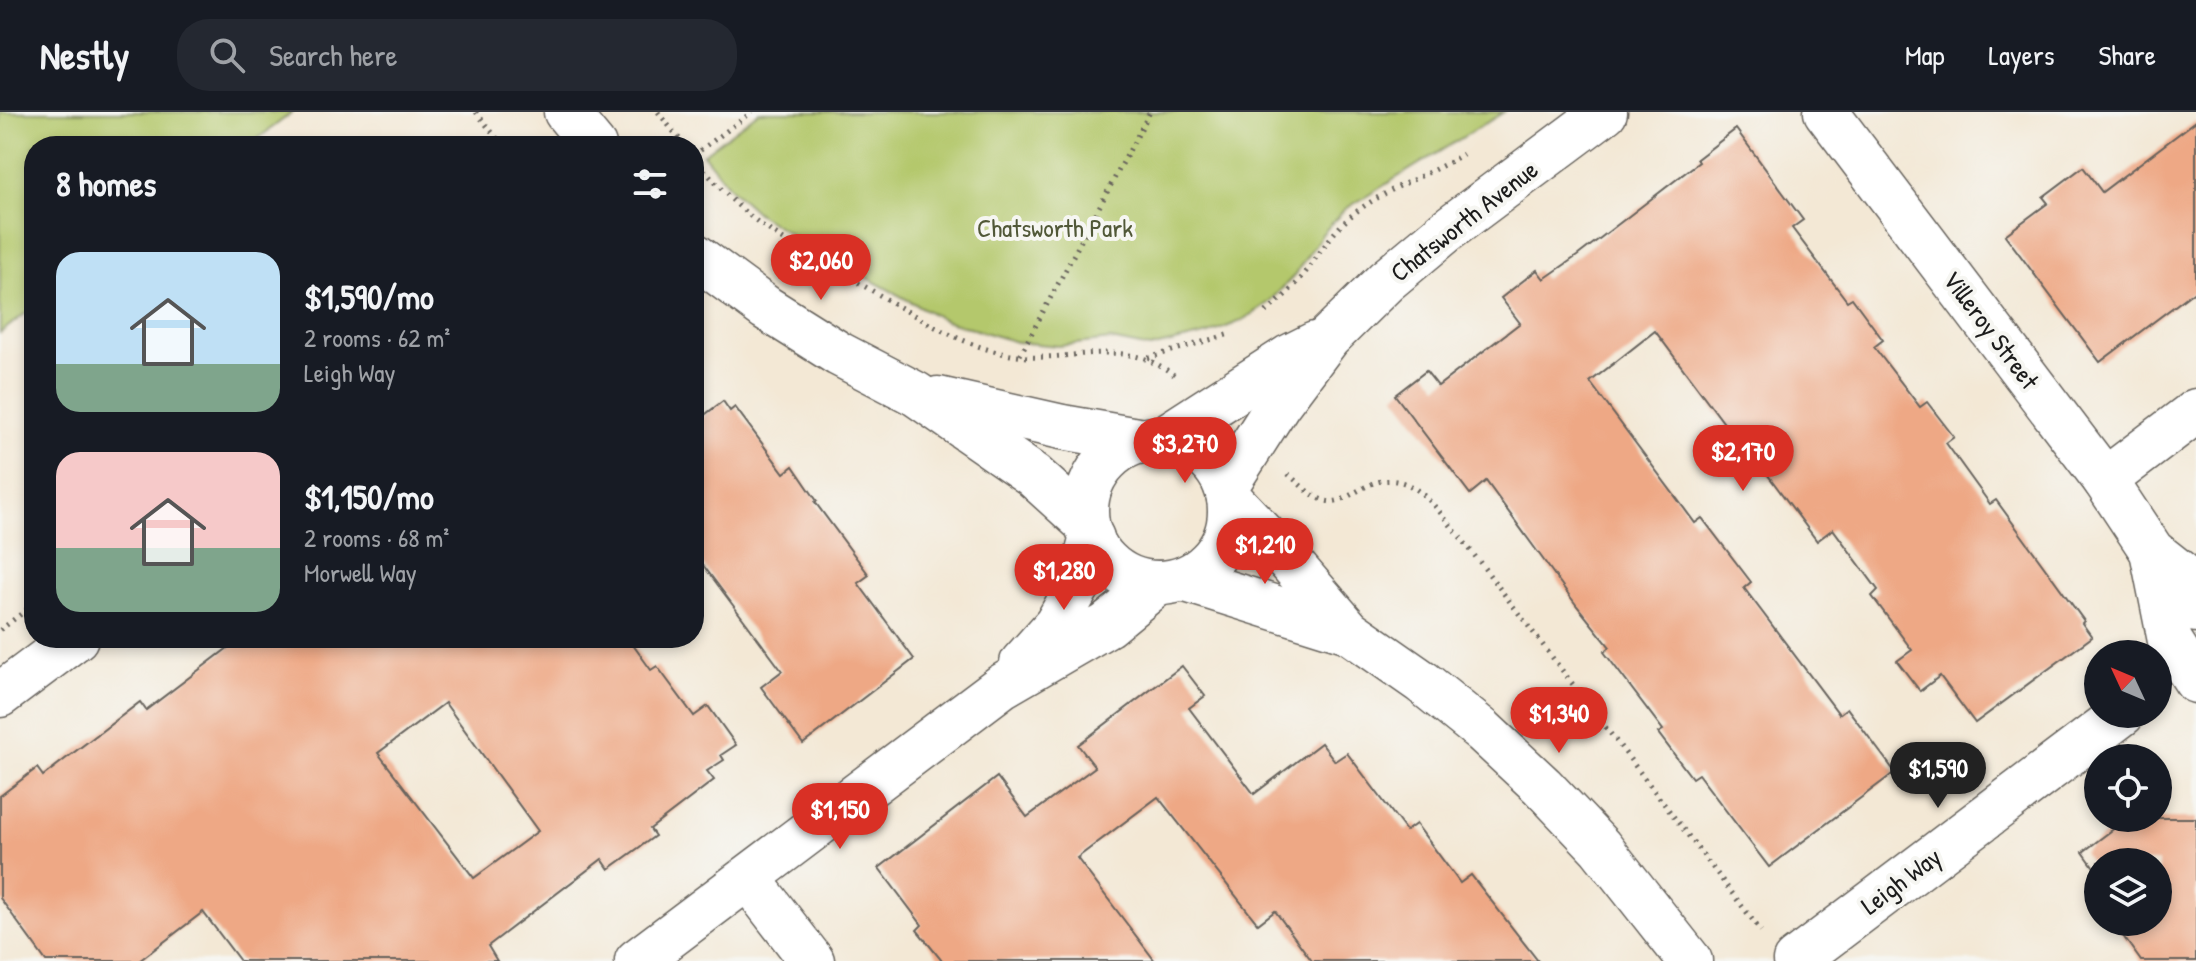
<!DOCTYPE html>
<html lang="en">
<head>
<meta charset="utf-8">
<style>
  :root { --surface:#171b24; --page:#242831; --text:#f1f3f6; --muted:#9ea1a6; --line:#363941; --accent:#d93025 }
  body { margin:0; font-family:"Patrick Hand",sans-serif; background:var(--page); color:var(--text); height:100vh; display:flex; flex-direction:column; font-size:30px; white-space:nowrap }
  * { box-sizing:border-box; margin:0 }
  p { font-size:26px; color:var(--muted) }
  .icon { flex:none; width:44px; height:44px; fill:none; stroke:currentColor; stroke-width:2; stroke-linecap:round; stroke-linejoin:round }
  .map { position:relative; flex:1; overflow:hidden }
  .drawer { position:absolute; left:24px; top:24px; width:680px; height:512px; display:flex; flex-direction:column; background:var(--surface); border-radius:32px; box-shadow:0 4px 12px #0003 }
  .drawer>* { flex:none }
  .needle { width:52px; rotate:314deg }
  .tools { position:absolute; left:2084px; top:528px; display:grid; gap:16px }
  .tools a { display:grid; place-items:center; width:88px; height:88px; border-radius:50%; background:var(--surface); box-shadow:0 4px 12px #0003; font-size:40px }
  .price { position:absolute; translate:-50% -68px; padding:0 18px; border-radius:28px; background:var(--accent); color:#fff; font-size:26px; line-height:52px; filter:drop-shadow(0 2px 4px #0008) }
  .price::after { content:''; position:absolute; left:50%; top:48px; width:24px; height:18px; margin-left:-12px; background:inherit; clip-path:polygon(0 0,100% 0,50% 100%) }
  .price.current { background:#222; color:#fff }
  ul { padding:0; list-style:none }
  li { display:flex; align-items:center; gap:24px; height:200px; padding:0 32px }
  li span { display:grid; place-items:center; flex:none; width:224px; height:160px; border-radius:24px; color:#555 }
  li>.icon { margin-inline-start:auto }
  span .icon { width:96px; height:96px; fill:#fffc; stroke-width:1 }
  li b { font-size:34px }
  h2 { display:flex; justify-content:space-between; align-items:center; height:96px; padding:0 32px; font-size:34px }
  header { display:flex; align-items:center; gap:48px; box-sizing:border-box; height:112px; padding:0 40px; background:var(--surface); border-bottom:2px solid var(--line) }
  header strong { font-size:38px }
  nav { display:flex; gap:44px; margin-inline-start:auto; font-size:28px }
  .search { width:560px; height:72px; background:var(--page); display:flex; align-items:center; gap:20px; box-sizing:border-box; padding:0 28px; border-radius:32px; color:var(--muted); font-size:30px }
  .map>svg:first-child { display:block }
  .green { fill:#b4c86c; stroke:#687244; stroke-width:2 }
  .building { fill:#eea885; fill-rule:evenodd }
  .lines { fill:none; stroke-linecap:round; stroke-linejoin:round }
  .minor-casing { stroke:#67635d; stroke-width:47 }
  .path { stroke:#67635d; stroke-width:5; stroke-dasharray:2 6; stroke-linecap:butt }
  .minor { stroke:#fff; stroke-width:44 }
  .labels { text-anchor:middle; stroke-width:8; stroke-linejoin:round; paint-order:stroke }
  .street-label { font-size:26px; fill:#1c1c1c; stroke:#f6f6f2 }
  .park-label { font-size:26px; fill:#515838; stroke:#f6f6f2 }
</style>
</head>
<body>
<header>
<strong>Nestly</strong>
<div class="search"><svg class="icon" aria-label="search" viewBox="0 0 24 24"><circle cx="10" cy="10" r="6"/><path d="M15 15l6 6"/></svg>Search here</div>
<nav><a>Map</a><a>Layers</a><a>Share</a></nav>
</header>
<div class="map">
<svg width="2196" height="849" viewBox="0 0 2196 849">
  <rect width="100%" height="100%" fill="#f6f6f2"/>
  <filter id="ink" filterUnits="userSpaceOnUse"><feTurbulence type="fractalNoise" baseFrequency=".0125" numOctaves="2"/><feDisplacementMap in="SourceGraphic" scale="16" xChannelSelector="R" yChannelSelector="G"/><feConvolveMatrix kernelMatrix="1 2 1 2 8 2 1 2 1" color-interpolation-filters="sRGB"/></filter>
  <filter id="wash" filterUnits="userSpaceOnUse"><feTurbulence type="fractalNoise" baseFrequency=".006" numOctaves="4" result="noise"/><feDisplacementMap in="SourceGraphic" scale="32" xChannelSelector="R" yChannelSelector="G"/><feGaussianBlur stdDeviation="1.8" result="paint"/><feColorMatrix in="noise" values="0 0 0 0 0 0 0 0 0 0 0 0 0 0 0 0 0 1.4 0 .05"/><feComposite in="paint" operator="in"/></filter>
  <g filter="url(#wash)">
    <rect width="100%" height="100%" fill="#f3e8d5"/>
    <g class="green">
      <path d="M0 0H293L248 34H34V195L0 221Z"/>
      <path d="M759 0H1504L1344 98 1323 121 1293 165 1268 191 1241 209 1209 222 1150 236 1111 228 1058 234 1016 230 944 208 809 134 757 101 731 77 703 42Z"/>
    </g>
    <g id="blocks">
      <g class="building">
        <path d="M2196 9V178L2100 250 2005 123 2048 91 2043 85 2083 55 2102 80Z"/>
        <path d="M1736 17 1803 108 1792 116 1847 189 1852 186 1883 228 1874 235 1920 295 1927 290 1954 325 1946 331 1990 392 1996 388 2084 509 2082 511 2092 525 1975 611 1940 564 1920 579 1897 549 1912 538 1872 484 1878 478 1833 417 1817 429 1744 331 1741 334 1655 219 1590 270 1695 411 1702 406 1751 470 1744 476 1839 602 1847 596 1895 660 1769 755 1698 662 1692 666 1658 621 1663 618 1604 540 1610 535 1577 494 1486 369 1470 382 1395 283 1426 259 1438 274 1520 211 1501 186 1537 158 1544 167 1577 144 1699 50 1697 47Z"/>
        <path d="M723 289 730 299 735 295 784 361 793 354 817 389 815 390 869 463 858 471 914 547 803 632 761 575 782 559 694 441V311Z"/>
        <path d="M241 526H628L651 558 657 554 694 604 708 594 736 633 721 643 724 648 707 659 714 668 650 717 655 724 609 757 602 747 488 834 497 849H240L203 800 139 849H46L0 786V684L37 656 43 664 140 590 146 598ZM445 591 538 719 474 766 378 641Z"/>
        <path d="M1182 554 1205 584 1189 596 1254 682 1321 631 1335 649 1347 641 1406 719 1416 712 1460 771 1471 763 1538 849H1312L1275 799 1258 812 1158 685 1077 746 1155 849H942L917 818 922 813 879 756 997 665 1027 705 1095 655 1078 633Z"/>
        <path d="M2128 706H2196V849H2141L2113 810H2158V750H2098V761L2083 740Z"/>
      </g>
    </g>
  </g>
  <g filter="url(#ink)">
    <use href="#blocks" fill-opacity="0" stroke="#67635d" stroke-width="2"/>
    <g class="lines">
      <g class="minor-casing">
        <g id="minor">
          <path d="M566 0 594 34"/>
          <path d="M1826 0 2105 368 2152 439 2180 461 2190 477 2196 498"/>
          <path d="M694 143 766 196 839 242 916 282 1033 363 1087 412"/>
          <path d="M938 287 1062 315 1143 329"/>
          <path d="M1162 327 1289 245 1315 232"/>
          <circle cx="1158" cy="399" r="72"/>
          <path d="M2105 368 2196 299"/>
          <path d="M1226 374 1279 291 1328 226 1386 169 1447 118 1605 0"/>
          <path d="M1229 386 1288 448 1349 519 1422 570 1483 619 1542 674 1600 735 1690 849"/>
          <path d="M2152 439 2170 529 2196 569"/>
          <path d="M1183 467 1346 518"/>
          <path d="M1022 551 1056 513 1078 474 1092 426"/>
          <path d="M0 583 76 526"/>
          <path d="M748 766 812 849"/>
          <path d="M637 849 1002 574 1107 513 1158 471"/>
          <path d="M1795 849 2122 602"/>
        </g>
      </g>
      <g class="path">
        <path d="M476 0 503 34"/>
        <path d="M658 0 685 34"/>
        <path d="M694 43 752 0"/>
        <path d="M694 46C711 66 728 86 749 103 783 131 824 151 862 173 910 200 961 236 1017 244 1072 251 1125 223 1175 264"/>
        <path d="M1266 200C1280 188 1294 176 1305 161 1320 141 1332 120 1351 104 1383 77 1428 64 1463 42"/>
        <path d="M1020 243 1150 0"/>
        <path d="M1148 246 1230 222"/>
        <path d="M1288 362C1299 371 1309 383 1323 388 1348 398 1366 358 1404 371 1427 379 1446 409 1462 427L1761 819"/>
        <path d="M0 518 34 492"/>
      </g>
      <use href="#minor" class="minor"/>
    </g>
  </g>
  <g class="labels">
    <g class="street-label">
      <text transform="translate(1464 109) rotate(-38)" y="9">Chatsworth Avenue</text>
      <text transform="translate(1991 218) rotate(53)" y="9">Villeroy Street</text>
      <text transform="translate(1901 769) rotate(-37)" y="9">Leigh Way</text>
    </g>
    <g class="park-label">
      <text x="1055" y="125">Chatsworth Park</text>
    </g>
  </g>
</svg>
<div class="tools">
<a><svg class="needle" viewBox="-14 -14 28 28"><path d="M0-13l5 13h-10z" fill="#e53935"/><path d="M0 13l5-13h-10z" fill="#9ea1a6"/></svg></a>
<a><svg class="icon" aria-label="locate" viewBox="0 0 24 24"><circle cx="12" cy="12" r="6"/><path d="M12 2v4M12 18v4M2 12h4M18 12h4"/></svg></a>
<a><svg class="icon" aria-label="layers" viewBox="0 0 24 24"><path d="M12 4l9 5-9 5-9-5zM3 14l9 5 9-5"/></svg></a>
</div>
<b class="price" style="left:821px;top:190px">$2,060</b>
<b class="price" style="left:1185px;top:373px">$3,270</b>
<b class="price" style="left:1743px;top:381px">$2,170</b>
<b class="price" style="left:1265px;top:474px">$1,210</b>
<b class="price" style="left:1064px;top:500px">$1,280</b>
<b class="price" style="left:1559px;top:643px">$1,340</b>
<b class="price current" style="left:1938px;top:698px">$1,590</b>
<b class="price" style="left:840px;top:739px">$1,150</b>
<section class="drawer">
<h2>8 homes<svg class="icon" aria-label="filters" viewBox="0 0 24 24"><path d="M4 7h16M4 17h16"/><circle cx="9" cy="7" r="2"/><circle cx="15" cy="17" r="2"/></svg></h2>
<ul>
<li><span style="background:linear-gradient(#bfe0f5 70%,#7fa58c 0)"><svg class="icon" aria-label="home" viewBox="0 0 24 24"><path d="M3 11l9-7 9 7M6 9v11h12V9"/></svg></span><div><b>$1,590/mo</b><p>2 rooms · 62 m²</p><p>Leigh Way</p></div></li>
<li><span style="background:linear-gradient(#f6c9c9 60%,#7fa58c 0)"><svg class="icon" aria-label="home" viewBox="0 0 24 24"><path d="M3 11l9-7 9 7M6 9v11h12V9"/></svg></span><div><b>$1,150/mo</b><p>2 rooms · 68 m²</p><p>Morwell Way</p></div></li>
</ul>
</section>
</div>
</body>
</html>
